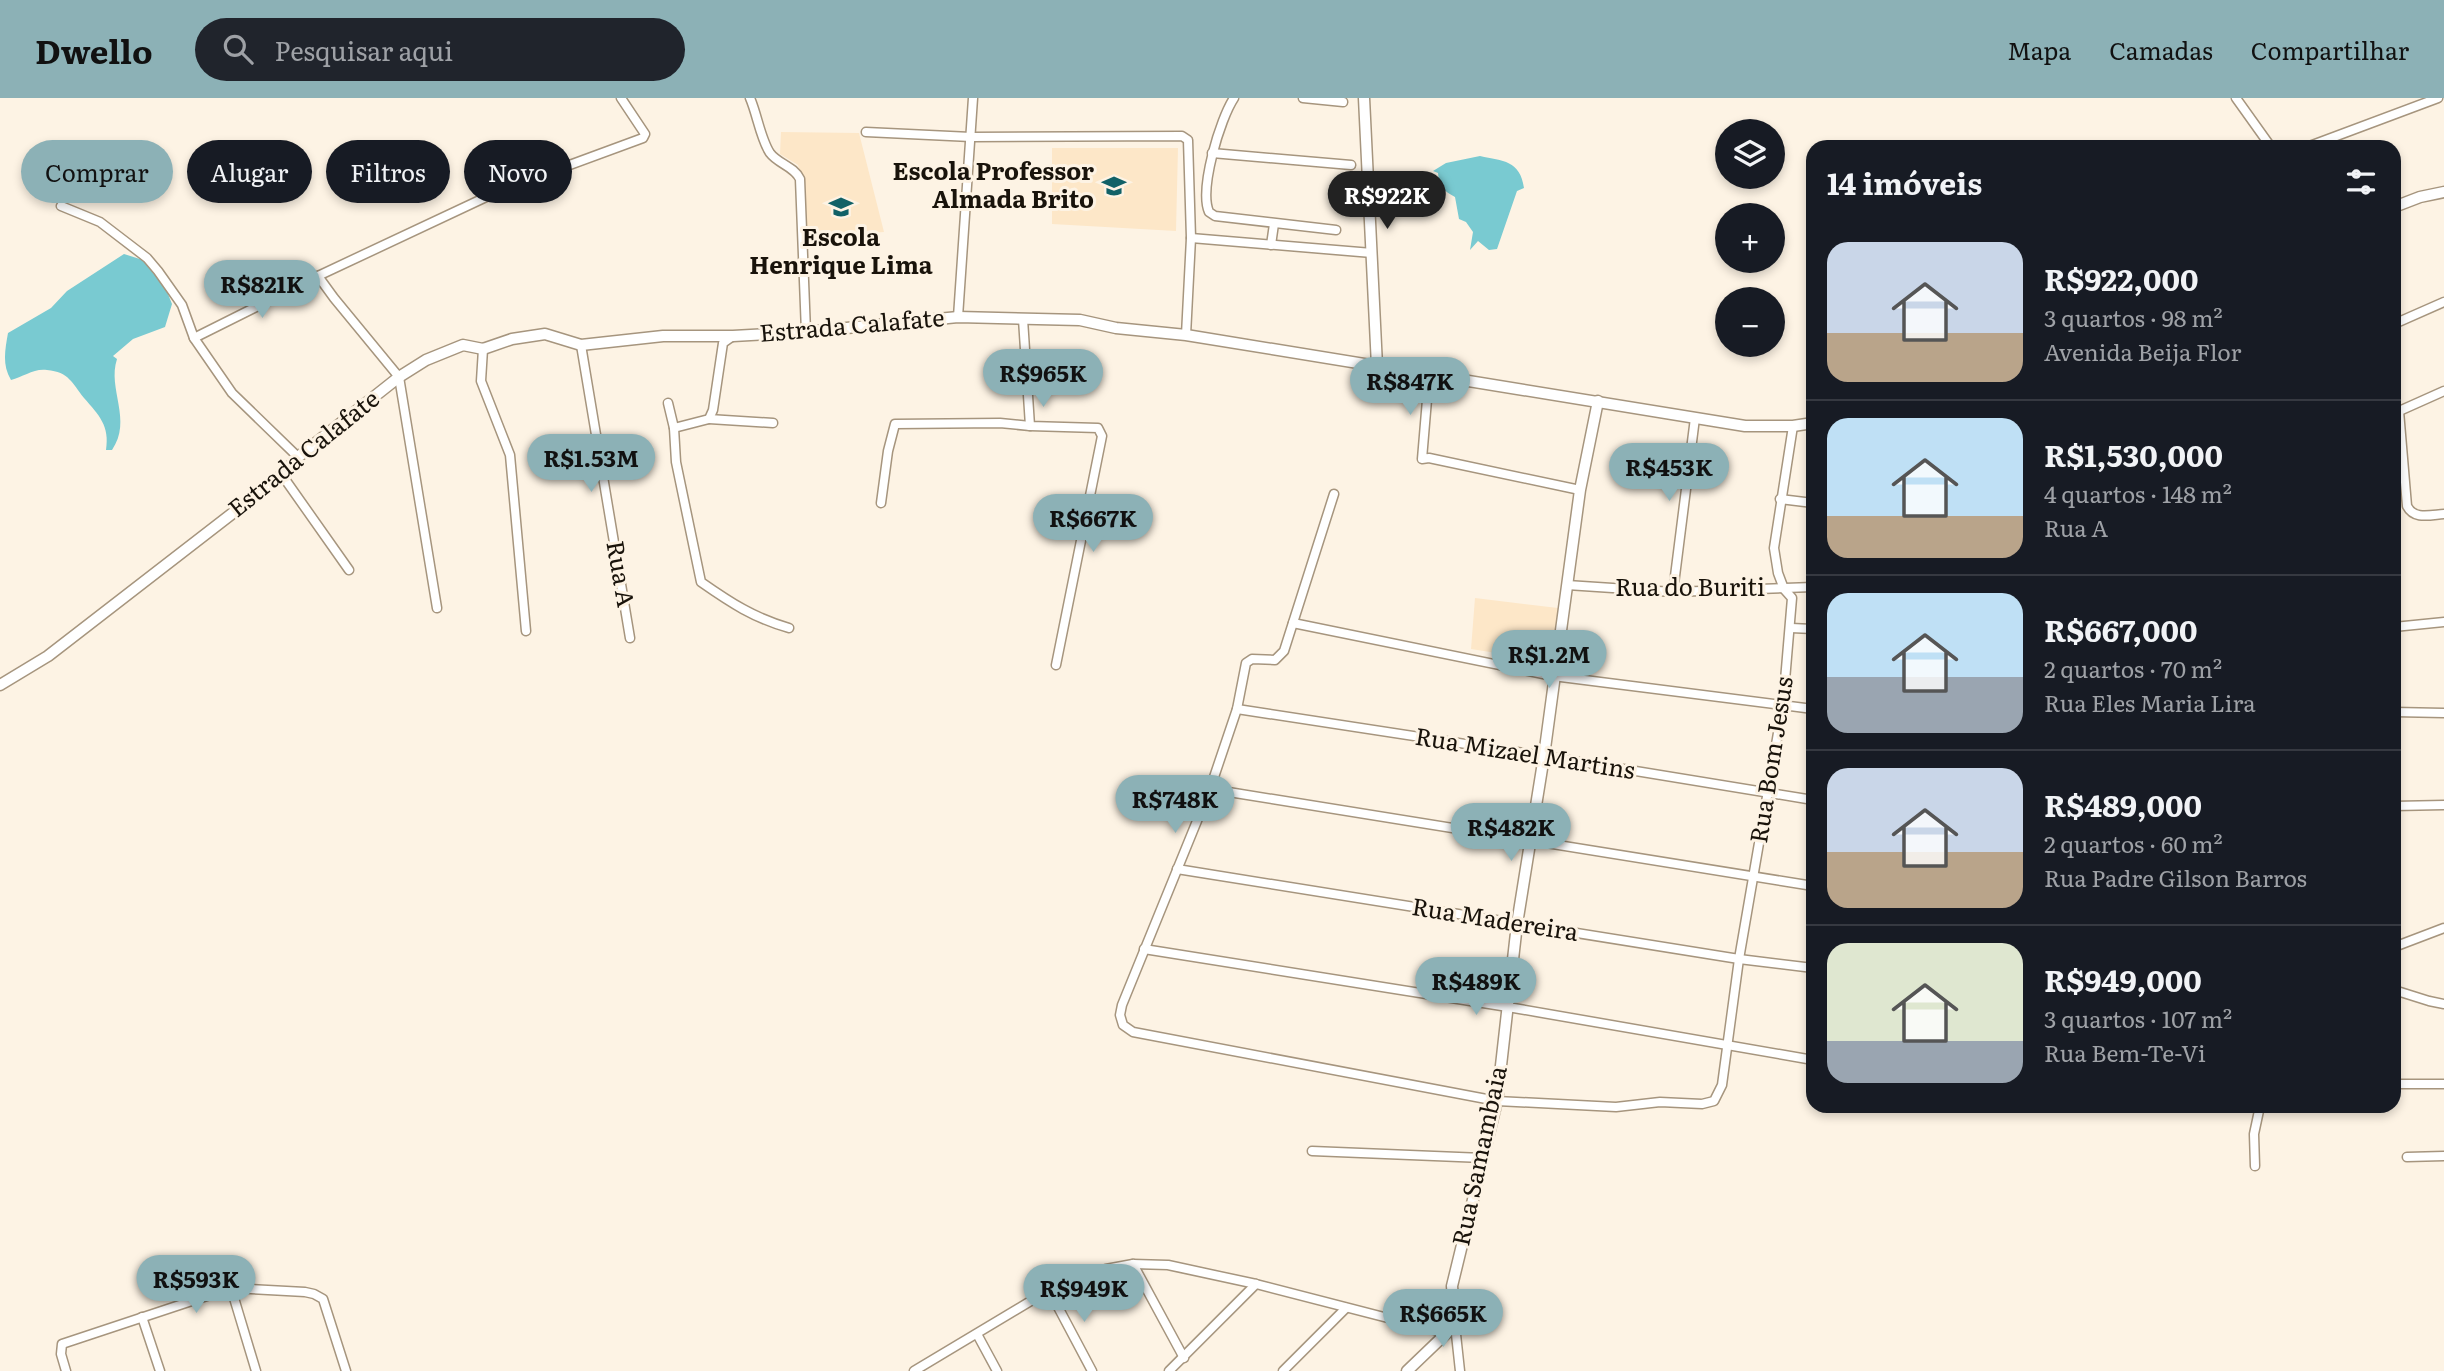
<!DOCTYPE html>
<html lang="pt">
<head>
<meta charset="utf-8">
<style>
  :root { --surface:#171b24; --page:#20242c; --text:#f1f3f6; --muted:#9ea1a6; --line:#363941; --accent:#8cb1b6 }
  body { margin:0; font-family:Literata,serif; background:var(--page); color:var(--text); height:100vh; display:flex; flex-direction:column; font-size:26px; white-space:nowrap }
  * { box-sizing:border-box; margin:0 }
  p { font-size:23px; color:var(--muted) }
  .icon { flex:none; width:38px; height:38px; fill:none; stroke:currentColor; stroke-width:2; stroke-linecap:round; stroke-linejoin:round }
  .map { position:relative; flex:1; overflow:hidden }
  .details { position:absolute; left:1806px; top:42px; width:595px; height:973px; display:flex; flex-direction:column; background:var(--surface); border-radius:21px; box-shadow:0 4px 10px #0003 }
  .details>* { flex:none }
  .guide { position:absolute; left:21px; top:42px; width:665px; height:63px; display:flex; gap:14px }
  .controls { position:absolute; left:1715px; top:21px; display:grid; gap:14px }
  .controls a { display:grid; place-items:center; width:70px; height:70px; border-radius:50%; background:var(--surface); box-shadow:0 4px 10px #0003; font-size:35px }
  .price { position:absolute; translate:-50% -60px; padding:0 16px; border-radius:24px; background:var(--accent); color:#111; font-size:23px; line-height:46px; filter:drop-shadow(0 2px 4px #0008) }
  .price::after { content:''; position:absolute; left:50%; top:42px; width:21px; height:16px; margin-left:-10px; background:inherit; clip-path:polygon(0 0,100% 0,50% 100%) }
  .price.active { background:#222; color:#fff }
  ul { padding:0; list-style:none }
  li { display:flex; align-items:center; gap:21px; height:175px; padding:0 21px }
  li+li { border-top:2px solid var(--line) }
  li span { display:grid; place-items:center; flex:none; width:196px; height:140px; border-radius:21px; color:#555 }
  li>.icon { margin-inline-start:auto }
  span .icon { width:84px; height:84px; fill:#fffc; stroke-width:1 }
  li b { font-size:30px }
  h2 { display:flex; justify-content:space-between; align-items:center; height:84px; padding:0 21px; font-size:30px }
  .pill { padding:0 24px; border-radius:32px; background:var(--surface); box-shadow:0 4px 10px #0003; font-size:24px; line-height:63px }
  .pill.active { background:var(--accent); color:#111 }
  header { display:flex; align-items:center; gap:42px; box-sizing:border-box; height:98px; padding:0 35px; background:var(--accent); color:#111 }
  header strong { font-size:33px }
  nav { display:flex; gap:38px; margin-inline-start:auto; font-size:24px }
  .search { width:490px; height:63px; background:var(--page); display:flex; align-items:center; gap:18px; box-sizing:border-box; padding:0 24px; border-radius:38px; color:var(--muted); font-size:26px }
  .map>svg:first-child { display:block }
  .built { fill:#fde7c8 }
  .water { fill:#79cad1 }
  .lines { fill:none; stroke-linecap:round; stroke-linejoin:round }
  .minor-casing { stroke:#a6957e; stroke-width:11 }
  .tertiary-casing { stroke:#a6957e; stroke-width:13 }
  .minor { stroke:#fff; stroke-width:8 }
  .tertiary { stroke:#fff; stroke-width:10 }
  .labels { text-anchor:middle; stroke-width:6; stroke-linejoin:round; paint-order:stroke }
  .poi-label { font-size:24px; font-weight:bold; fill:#19130b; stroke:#fdf3e4; text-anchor:end }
  .street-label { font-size:24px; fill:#19130b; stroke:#fdf3e4 }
</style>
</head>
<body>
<header>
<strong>Dwello</strong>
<div class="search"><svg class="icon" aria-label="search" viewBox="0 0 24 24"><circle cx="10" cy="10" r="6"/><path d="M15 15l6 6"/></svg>Pesquisar aqui</div>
<nav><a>Mapa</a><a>Camadas</a><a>Compartilhar</a></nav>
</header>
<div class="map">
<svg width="2444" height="1273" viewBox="0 0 2444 1273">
  <rect width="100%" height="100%" fill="#fdf3e4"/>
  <g class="built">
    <path d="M781 34 859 35 884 134 804 140 803 84 798 67 780 56Z"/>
    <path d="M1052 50H1178L1176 133 1052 126Z"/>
    <path d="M1475 500 1558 510 1553 564 1471 551Z"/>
  </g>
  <g class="water">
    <path d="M1480 58C1503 63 1520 62 1524 90L1517 93 1497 151 1489 152 1478 143 1470 152 1473 134 1466 124 1459 121 1455 99C1444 93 1439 89 1438 75L1433 73 1446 65Z"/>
    <path d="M124 156 143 162 166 191 172 206 165 229 133 241 113 258 117 261C107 291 133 322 112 352H106C110 328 99 317 84 300 72 285 69 274 47 272 34 270 23 279 11 282 2 267 5 252 8 235L51 210 67 193Z"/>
  </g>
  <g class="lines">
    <g class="minor-casing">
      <g id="minor">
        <path d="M750 0C757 16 761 42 770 55 778 66 794 68 800 81L806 234"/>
        <path d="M1234 0C1220 21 1199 91 1209 114L1215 118 1336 132"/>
        <path d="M1303 0 1343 4"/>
        <path d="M2236 0 2271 49"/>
        <path d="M866 34 971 39 1182 38 1188 42 1191 140 1186 237"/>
        <path d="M2307 49 2438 0"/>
        <path d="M1212 55 1351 67"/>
        <path d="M61 108 100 124 147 160 158 173 182 207 194 240 232 295 298 359"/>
        <path d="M1191 140 1372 155"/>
        <path d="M1271 147 1274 126"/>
        <path d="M318 178 334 200 399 279 437 510"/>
        <path d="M958 219 973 0"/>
        <path d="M1023 221 1030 328 1098 330 1102 338 1056 567"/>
        <path d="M2394 226 2444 204"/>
        <path d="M733 238 723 245 713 312 709 321 674 330 676 364 701 484C731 505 754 520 789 530"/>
        <path d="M194 240 318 178 499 93 643 40 645 36 621 0"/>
        <path d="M581 247 630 540"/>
        <path d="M483 251 481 283 510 357 526 533"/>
        <path d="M1429 278 1422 361 1429 360 1580 392"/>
        <path d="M668 305 674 330"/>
        <path d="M2399 313 2407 408C2414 422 2430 417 2444 416"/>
        <path d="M2397 314 2444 293"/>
        <path d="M709 321 773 325"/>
        <path d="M282 377 349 472"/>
        <path d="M1334 396 1284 553 1275 562 1252 561 1246 565 1237 611 1210 691 1122 907 1120 917 1123 927 1133 934 1497 1003 1616 1009 1660 1004 1702 1006 1714 1003 1722 987 1739 861 1783 606 1792 500 1784 491 1778 475 1774 450 1793 328"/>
        <path d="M1780 401 1813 405"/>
        <path d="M881 405 888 353 895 326 1000 325 1030 328"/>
        <path d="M1567 487 1673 494 1813 489"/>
        <path d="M1673 494 1695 320"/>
        <path d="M1293 525 1553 578 1813 611"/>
        <path d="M2394 529 2444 524"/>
        <path d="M1791 530 1813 531"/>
        <path d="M1237 611 1544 658 1813 702"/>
        <path d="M2394 614 2444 615"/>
        <path d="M1210 691 1813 788"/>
        <path d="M2394 708 2444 707"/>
        <path d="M1177 771 1739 861 1813 870"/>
        <path d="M2394 849 2444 830"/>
        <path d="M1144 851 1508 909 1813 962"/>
        <path d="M2394 892 2429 903 2444 906"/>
        <path d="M2399 986H2444"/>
        <path d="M1312 1053 1483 1060"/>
        <path d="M2407 1059 2444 1058"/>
        <path d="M2255 1068 2254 1036 2260 1008"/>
        <path d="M1133 1166 1184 1260"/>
        <path d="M231 1190 256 1273"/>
        <path d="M1049 1192 1092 1273"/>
        <path d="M142 1219 160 1273"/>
        <path d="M1455 1227 1460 1273"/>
        <path d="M977 1236 997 1273"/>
        <path d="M66 1273 61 1256 62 1246 231 1190 305 1194 314 1196 323 1201 346 1273"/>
        <path d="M914 1273 1049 1192 1106 1171 1133 1166 1168 1167 1256 1186 1446 1235"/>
        <path d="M1169 1273 1256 1186"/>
        <path d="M1283 1273 1346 1210"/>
      </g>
    </g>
    <g class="tertiary-casing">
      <g id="tertiary">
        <path d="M1364 0 1377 268"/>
        <path d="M2394 109 2420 99 2444 94"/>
        <path d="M0 587 48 558 282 377 298 359 399 279 426 262 463 247 483 251 512 241 545 236 581 247 663 238H733L806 234 958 219 1080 222 1116 230 1186 237 1745 328H1793L1813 325"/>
        <path d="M1407 1273 1455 1227 1452 1188 1497 1003 1517 826 1544 658 1580 392 1598 303"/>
      </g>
    </g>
    <use href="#minor" class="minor"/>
    <use href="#tertiary" class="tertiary"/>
  </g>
  <defs>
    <g id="school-bare" transform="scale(1.89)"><path d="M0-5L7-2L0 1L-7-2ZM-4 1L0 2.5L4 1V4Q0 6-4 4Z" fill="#116167" stroke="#fdf3e4" stroke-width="2.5" paint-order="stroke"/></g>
  </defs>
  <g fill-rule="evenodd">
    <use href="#school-bare" x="1114" y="88"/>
    <use href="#school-bare" x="841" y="109"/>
  </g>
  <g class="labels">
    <g class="poi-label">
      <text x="1094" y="82">Escola Professor<tspan x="1094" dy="28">Almada Brito</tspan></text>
      <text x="841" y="148" text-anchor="middle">Escola<tspan x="841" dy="28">Henrique Lima</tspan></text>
    </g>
    <g class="street-label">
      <text transform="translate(852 228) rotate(-5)" y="8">Estrada Calafate</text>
      <text transform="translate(304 356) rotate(-39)" y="8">Estrada Calafate</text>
      <text transform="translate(620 476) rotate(80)" y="8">Rua A</text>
      <text x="1690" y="498">Rua do Buriti</text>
      <text transform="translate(1525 656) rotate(9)" y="8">Rua Mizael Martins</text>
      <text transform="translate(1772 662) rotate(-81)" y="8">Rua Bom Jesus</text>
      <text transform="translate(1495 822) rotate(9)" y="8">Rua Madereira</text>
      <text transform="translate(1480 1058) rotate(-78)" y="8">Rua Samambaia</text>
    </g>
  </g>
</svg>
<div class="controls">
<a><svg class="icon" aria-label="layers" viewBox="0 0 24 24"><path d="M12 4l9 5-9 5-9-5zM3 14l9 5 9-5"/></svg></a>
<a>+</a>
<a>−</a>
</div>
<b class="price active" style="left:1387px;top:133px">R$922K</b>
<b class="price" style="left:262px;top:222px">R$821K</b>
<b class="price" style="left:1043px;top:311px">R$965K</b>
<b class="price" style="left:1410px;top:319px">R$847K</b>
<b class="price" style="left:591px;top:396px">R$1.53M</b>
<b class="price" style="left:1669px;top:405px">R$453K</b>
<b class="price" style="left:1093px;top:456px">R$667K</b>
<b class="price" style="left:1549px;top:592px">R$1.2M</b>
<b class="price" style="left:1175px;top:737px">R$748K</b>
<b class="price" style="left:1511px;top:765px">R$482K</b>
<b class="price" style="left:1476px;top:919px">R$489K</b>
<b class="price" style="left:196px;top:1217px">R$593K</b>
<b class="price" style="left:1084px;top:1226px">R$949K</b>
<b class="price" style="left:1443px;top:1251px">R$665K</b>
<div class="guide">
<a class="pill active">Comprar</a>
<a class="pill">Alugar</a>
<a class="pill">Filtros</a>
<a class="pill">Novo</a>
</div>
<section class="details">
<h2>14 imóveis<svg class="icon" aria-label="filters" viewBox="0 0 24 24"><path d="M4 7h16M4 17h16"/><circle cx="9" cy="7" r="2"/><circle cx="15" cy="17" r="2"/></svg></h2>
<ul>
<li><span style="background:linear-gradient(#c9d6e8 65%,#b9a48a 0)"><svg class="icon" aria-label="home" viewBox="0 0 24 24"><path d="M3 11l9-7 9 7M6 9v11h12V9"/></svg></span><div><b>R$922,000</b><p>3 quartos · 98 m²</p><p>Avenida Beija Flor</p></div></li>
<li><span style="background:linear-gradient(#bfe0f5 70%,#b9a48a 0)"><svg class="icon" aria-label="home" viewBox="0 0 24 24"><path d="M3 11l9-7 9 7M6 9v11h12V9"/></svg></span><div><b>R$1,530,000</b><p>4 quartos · 148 m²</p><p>Rua A</p></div></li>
<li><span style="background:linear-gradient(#bfe0f5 60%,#9aa5b1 0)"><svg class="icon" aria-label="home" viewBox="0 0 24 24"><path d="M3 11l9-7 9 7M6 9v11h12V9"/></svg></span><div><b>R$667,000</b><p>2 quartos · 70 m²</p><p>Rua Eles Maria Lira</p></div></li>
<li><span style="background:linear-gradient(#c9d6e8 60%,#b9a48a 0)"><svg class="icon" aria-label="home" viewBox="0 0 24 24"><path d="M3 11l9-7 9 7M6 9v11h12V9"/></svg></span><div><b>R$489,000</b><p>2 quartos · 60 m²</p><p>Rua Padre Gilson Barros</p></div></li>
<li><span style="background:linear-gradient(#dfe7d0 70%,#9aa5b1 0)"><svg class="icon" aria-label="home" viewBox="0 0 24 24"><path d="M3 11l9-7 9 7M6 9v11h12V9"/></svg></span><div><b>R$949,000</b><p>3 quartos · 107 m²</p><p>Rua Bem-Te-Vi</p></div></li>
</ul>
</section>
</div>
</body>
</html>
